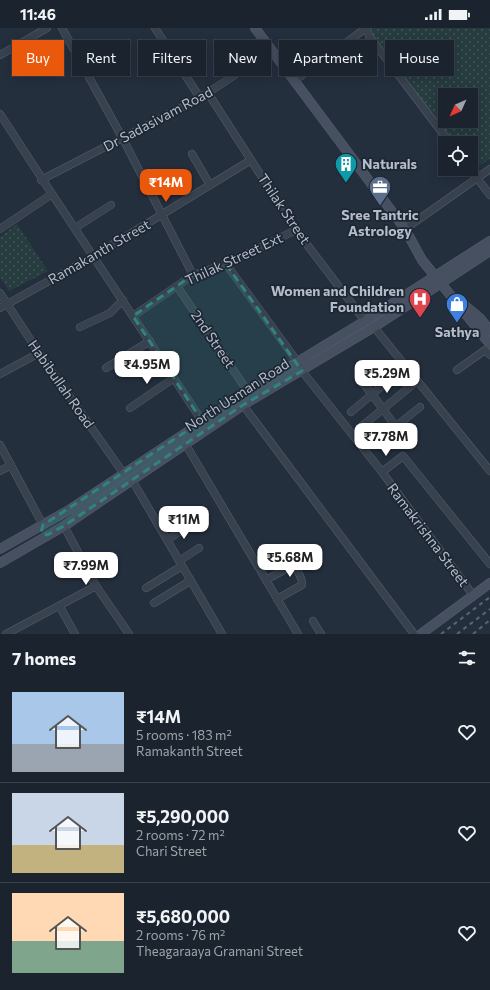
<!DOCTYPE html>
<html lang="en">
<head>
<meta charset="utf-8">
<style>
  :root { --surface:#1b232e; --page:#282f3a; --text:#f1f3f6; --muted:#a0a4aa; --line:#39404a; --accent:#ea580c }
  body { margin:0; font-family:Commissioner,sans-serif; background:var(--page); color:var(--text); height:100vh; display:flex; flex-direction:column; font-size:15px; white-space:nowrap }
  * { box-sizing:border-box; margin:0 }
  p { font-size:13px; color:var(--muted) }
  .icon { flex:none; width:22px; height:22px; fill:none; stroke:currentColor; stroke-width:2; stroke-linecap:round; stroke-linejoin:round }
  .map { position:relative; height:606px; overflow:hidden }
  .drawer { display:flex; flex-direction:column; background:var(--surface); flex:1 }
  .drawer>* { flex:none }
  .guide { position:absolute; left:12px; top:12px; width:466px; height:36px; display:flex; gap:8px }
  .needle { width:26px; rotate:225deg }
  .controls { position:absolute; left:438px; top:60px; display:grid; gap:8px }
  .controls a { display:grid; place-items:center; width:40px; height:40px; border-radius:0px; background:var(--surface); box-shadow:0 2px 10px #0003,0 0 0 1px var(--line); font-size:20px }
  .price { position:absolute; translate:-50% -34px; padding:0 9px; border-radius:8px; background:#fff; color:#222; font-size:13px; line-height:26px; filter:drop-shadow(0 1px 2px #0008) }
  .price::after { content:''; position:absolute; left:50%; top:24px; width:12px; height:9px; margin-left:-6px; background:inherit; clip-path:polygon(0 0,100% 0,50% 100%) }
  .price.selected { background:var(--accent); color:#fff }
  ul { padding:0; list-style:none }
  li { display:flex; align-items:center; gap:12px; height:100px; padding:0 12px }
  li+li { border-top:1px solid var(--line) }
  li span { display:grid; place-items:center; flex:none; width:112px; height:80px; border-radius:0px; color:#555 }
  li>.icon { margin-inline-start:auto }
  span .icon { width:48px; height:48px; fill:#fffc; stroke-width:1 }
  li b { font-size:17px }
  h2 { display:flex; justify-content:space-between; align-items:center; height:48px; padding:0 12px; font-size:17px }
  .tag { padding:0 14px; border-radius:0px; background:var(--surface); box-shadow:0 2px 10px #0003,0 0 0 1px var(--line); font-size:14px; line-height:36px }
  .tag.selected { background:var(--accent); color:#fff }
  .status { display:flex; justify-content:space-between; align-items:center; height:28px; padding:0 20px; background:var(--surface); direction:ltr }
  .status svg { height:11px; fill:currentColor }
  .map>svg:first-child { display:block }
  .park { fill:url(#park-dots); fill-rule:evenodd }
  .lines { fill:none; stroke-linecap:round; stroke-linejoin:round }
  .street-casing { stroke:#565f6c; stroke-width:8 }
  .secondary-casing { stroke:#565f6c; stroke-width:10 }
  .street { stroke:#38414e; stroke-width:7 }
  .secondary { stroke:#465061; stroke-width:9 }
  .rail { stroke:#5a6575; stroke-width:2; stroke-dasharray:4 4; stroke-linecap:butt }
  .marked { fill:#308480; fill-opacity:0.2; stroke:#308480; stroke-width:3; stroke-dasharray:8 5; stroke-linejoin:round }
  .labels { text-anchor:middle; stroke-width:3.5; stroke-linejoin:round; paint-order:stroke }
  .street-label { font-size:14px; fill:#b4bcc9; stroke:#1d2633 }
  .poi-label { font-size:14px; font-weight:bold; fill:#b4bcc9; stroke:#1d2633 }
</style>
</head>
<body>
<div class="status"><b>11:46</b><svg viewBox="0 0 49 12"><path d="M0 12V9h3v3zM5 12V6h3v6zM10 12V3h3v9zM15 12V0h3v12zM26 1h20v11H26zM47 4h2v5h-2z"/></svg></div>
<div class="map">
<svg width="490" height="606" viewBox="0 0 490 606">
  <defs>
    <pattern id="park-dots" width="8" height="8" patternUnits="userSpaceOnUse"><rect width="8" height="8" fill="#263c3f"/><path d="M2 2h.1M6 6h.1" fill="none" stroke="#435659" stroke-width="1.8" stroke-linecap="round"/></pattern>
  </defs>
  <rect width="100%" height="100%" fill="#242f3e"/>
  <g class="park">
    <path d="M368 0H490V131L473 142 471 138V115H454ZM445 67H471V93H445Z"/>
    <path d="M17 196 48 243 9 263 0 249V209Z"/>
  </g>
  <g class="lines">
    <g class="street-casing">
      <g id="street">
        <path d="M62 0 123 111 193 247"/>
        <path d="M155 0 200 70"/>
        <path d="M367 0 369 8 450 115"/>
        <path d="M0 27 47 0"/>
        <path d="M294 53 366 0"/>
        <path d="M208 65 296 202 365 293"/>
        <path d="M0 86 52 166 0 201"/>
        <path d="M192 126 210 157"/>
        <path d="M470 141 490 167"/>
        <path d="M41 152 200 70 271 23"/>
        <path d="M52 166 202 393"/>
        <path d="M75 200 111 177"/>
        <path d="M405 201 490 141"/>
        <path d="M226 236 297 333 302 343 382 444 473 567"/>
        <path d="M177 258 248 364"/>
        <path d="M0 265 39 325 124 446"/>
        <path d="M0 280 94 228 251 132"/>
        <path d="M133 288 193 247 226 236 296 202"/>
        <path d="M80 299 110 285 123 272"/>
        <path d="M374 299 490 443"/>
        <path d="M106 340 150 313"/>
        <path d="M457 342 485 322 490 327"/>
        <path d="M0 346 39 325"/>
        <path d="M360 351 383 381 417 353"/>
        <path d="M243 377 414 606"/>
        <path d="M130 380 174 350"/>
        <path d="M351 384 395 347"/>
        <path d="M362 398 383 381 404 410"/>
        <path d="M375 415 420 379"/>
        <path d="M0 417 43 497"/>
        <path d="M186 417 298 606"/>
        <path d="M0 443 11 437"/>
        <path d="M382 444 403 428 490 536"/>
        <path d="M132 452 222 606"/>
        <path d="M64 498 96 558 129 606"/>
        <path d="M167 512 191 496"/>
        <path d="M179 533 199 520"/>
        <path d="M266 552 293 537C297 542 303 550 302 557L277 571"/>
        <path d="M146 560 182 538"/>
        <path d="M154 575 190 553"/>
        <path d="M60 579 75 606"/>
        <path d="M313 593 321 606"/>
        <path d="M6 606 96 558"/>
      </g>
    </g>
    <g class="secondary-casing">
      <g id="secondary">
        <path d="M255 0 405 201 422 232 490 316"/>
        <path d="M463 276 480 290 490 303"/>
        <path d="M0 521 69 482 248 364 365 293 490 213"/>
        <path d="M0 535 64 498 243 377 374 299 490 223"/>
        <path d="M421 606 490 555"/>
      </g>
    </g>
    <use href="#street" class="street"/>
    <use href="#secondary" class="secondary"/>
    <g class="rail">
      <path d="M441 606 490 569"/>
      <path d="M457 606 490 581"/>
      <path d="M473 606 490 592"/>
    </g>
  </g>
  <path class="marked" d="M226 236 302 343 243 377 64 498 47 507 41 504 43 497 202 393 133 288 193 247Z"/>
  <defs>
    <g id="building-pin" transform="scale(1.15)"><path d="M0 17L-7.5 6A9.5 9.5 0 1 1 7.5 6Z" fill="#0f9aa8" stroke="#1d2633"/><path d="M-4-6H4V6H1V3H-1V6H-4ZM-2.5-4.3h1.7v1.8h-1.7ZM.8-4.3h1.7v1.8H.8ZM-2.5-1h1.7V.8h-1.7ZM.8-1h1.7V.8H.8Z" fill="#fff"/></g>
    <g id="office-pin" transform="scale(1.15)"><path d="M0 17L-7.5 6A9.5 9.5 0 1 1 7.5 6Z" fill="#5c6f8a" stroke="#1d2633"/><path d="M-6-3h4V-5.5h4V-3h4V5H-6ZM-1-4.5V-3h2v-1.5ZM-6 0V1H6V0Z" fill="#fff"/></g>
    <g id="hospital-pin" transform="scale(1.15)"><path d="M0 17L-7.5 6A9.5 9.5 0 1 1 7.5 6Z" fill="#e0444e" stroke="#1d2633"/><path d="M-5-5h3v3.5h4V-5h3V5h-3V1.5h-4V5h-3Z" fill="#fff"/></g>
    <g id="shop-pin" transform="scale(1.15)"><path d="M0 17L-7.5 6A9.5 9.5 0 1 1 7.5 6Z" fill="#3f7fe0" stroke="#1d2633"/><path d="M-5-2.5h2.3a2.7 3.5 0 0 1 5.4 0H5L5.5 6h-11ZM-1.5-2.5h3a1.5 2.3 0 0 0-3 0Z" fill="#fff"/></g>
  </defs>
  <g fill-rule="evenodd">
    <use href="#building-pin" x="346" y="136"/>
    <use href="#office-pin" x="380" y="159"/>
    <use href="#hospital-pin" x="420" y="271"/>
    <use href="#shop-pin" x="457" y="276"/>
  </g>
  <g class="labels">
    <g class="street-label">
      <text transform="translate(158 91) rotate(-28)" y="5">Dr Sadasivam Road</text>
      <text transform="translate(284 181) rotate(56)" y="5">Thilak Street</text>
      <text transform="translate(99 224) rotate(-30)" y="5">Ramakanth Street</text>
      <text transform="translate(234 231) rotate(-25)" y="5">Thilak Street Ext</text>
      <text transform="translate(213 311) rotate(56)" y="5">2nd Street</text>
      <text transform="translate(61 356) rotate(55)" y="5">Habibullah Road</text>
      <text transform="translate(237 367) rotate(-33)" y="5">North Usman Road</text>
      <text transform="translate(428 507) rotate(53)" y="5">Ramakrishna Street</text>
    </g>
    <g class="poi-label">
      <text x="362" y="141" text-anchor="start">Naturals</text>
      <text x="380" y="192">Sree Tantric<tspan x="380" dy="16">Astrology</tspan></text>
      <text x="404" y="268" text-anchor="end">Women and Children<tspan x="404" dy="16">Foundation</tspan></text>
      <text x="457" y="309">Sathya</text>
    </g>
  </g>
</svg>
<div class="controls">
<a><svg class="needle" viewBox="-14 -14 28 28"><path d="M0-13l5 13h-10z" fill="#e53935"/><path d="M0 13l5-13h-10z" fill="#a0a4aa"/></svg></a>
<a><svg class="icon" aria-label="locate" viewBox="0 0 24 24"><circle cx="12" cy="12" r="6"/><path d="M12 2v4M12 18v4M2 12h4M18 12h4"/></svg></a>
</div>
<b class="price selected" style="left:166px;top:175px">₹14M</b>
<b class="price" style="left:147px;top:357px">₹4.95M</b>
<b class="price" style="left:387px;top:366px">₹5.29M</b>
<b class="price" style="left:386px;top:429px">₹7.78M</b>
<b class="price" style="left:184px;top:512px">₹11M</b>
<b class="price" style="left:290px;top:550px">₹5.68M</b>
<b class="price" style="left:86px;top:558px">₹7.99M</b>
<div class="guide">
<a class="tag selected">Buy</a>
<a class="tag">Rent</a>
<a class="tag">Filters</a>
<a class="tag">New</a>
<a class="tag">Apartment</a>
<a class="tag">House</a>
</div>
</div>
<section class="drawer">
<h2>7 homes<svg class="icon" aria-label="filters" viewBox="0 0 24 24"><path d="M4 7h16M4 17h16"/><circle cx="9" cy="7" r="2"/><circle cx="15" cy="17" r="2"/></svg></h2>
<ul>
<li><span style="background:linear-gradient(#a9c7e8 65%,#9aa5b1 0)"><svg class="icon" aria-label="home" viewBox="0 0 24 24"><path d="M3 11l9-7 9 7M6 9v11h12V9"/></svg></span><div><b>₹14M</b><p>5 rooms · 183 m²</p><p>Ramakanth Street</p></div><svg class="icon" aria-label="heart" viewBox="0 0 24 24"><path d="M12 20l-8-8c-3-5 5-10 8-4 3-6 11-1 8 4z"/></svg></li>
<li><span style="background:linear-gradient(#c9d6e8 65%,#c2b280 0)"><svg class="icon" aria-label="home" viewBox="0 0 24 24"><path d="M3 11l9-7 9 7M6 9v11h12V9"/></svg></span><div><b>₹5,290,000</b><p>2 rooms · 72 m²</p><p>Chari Street</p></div><svg class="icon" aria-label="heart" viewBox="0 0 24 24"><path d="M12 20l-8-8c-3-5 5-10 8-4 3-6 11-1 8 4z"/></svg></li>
<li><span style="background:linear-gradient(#ffd9b3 60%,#7fa58c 0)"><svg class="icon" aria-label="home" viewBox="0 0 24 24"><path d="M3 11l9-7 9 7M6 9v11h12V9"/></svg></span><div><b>₹5,680,000</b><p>2 rooms · 76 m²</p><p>Theagaraaya Gramani Street</p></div><svg class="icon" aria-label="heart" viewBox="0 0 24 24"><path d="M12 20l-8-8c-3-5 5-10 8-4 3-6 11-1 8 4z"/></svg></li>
</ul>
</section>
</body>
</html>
